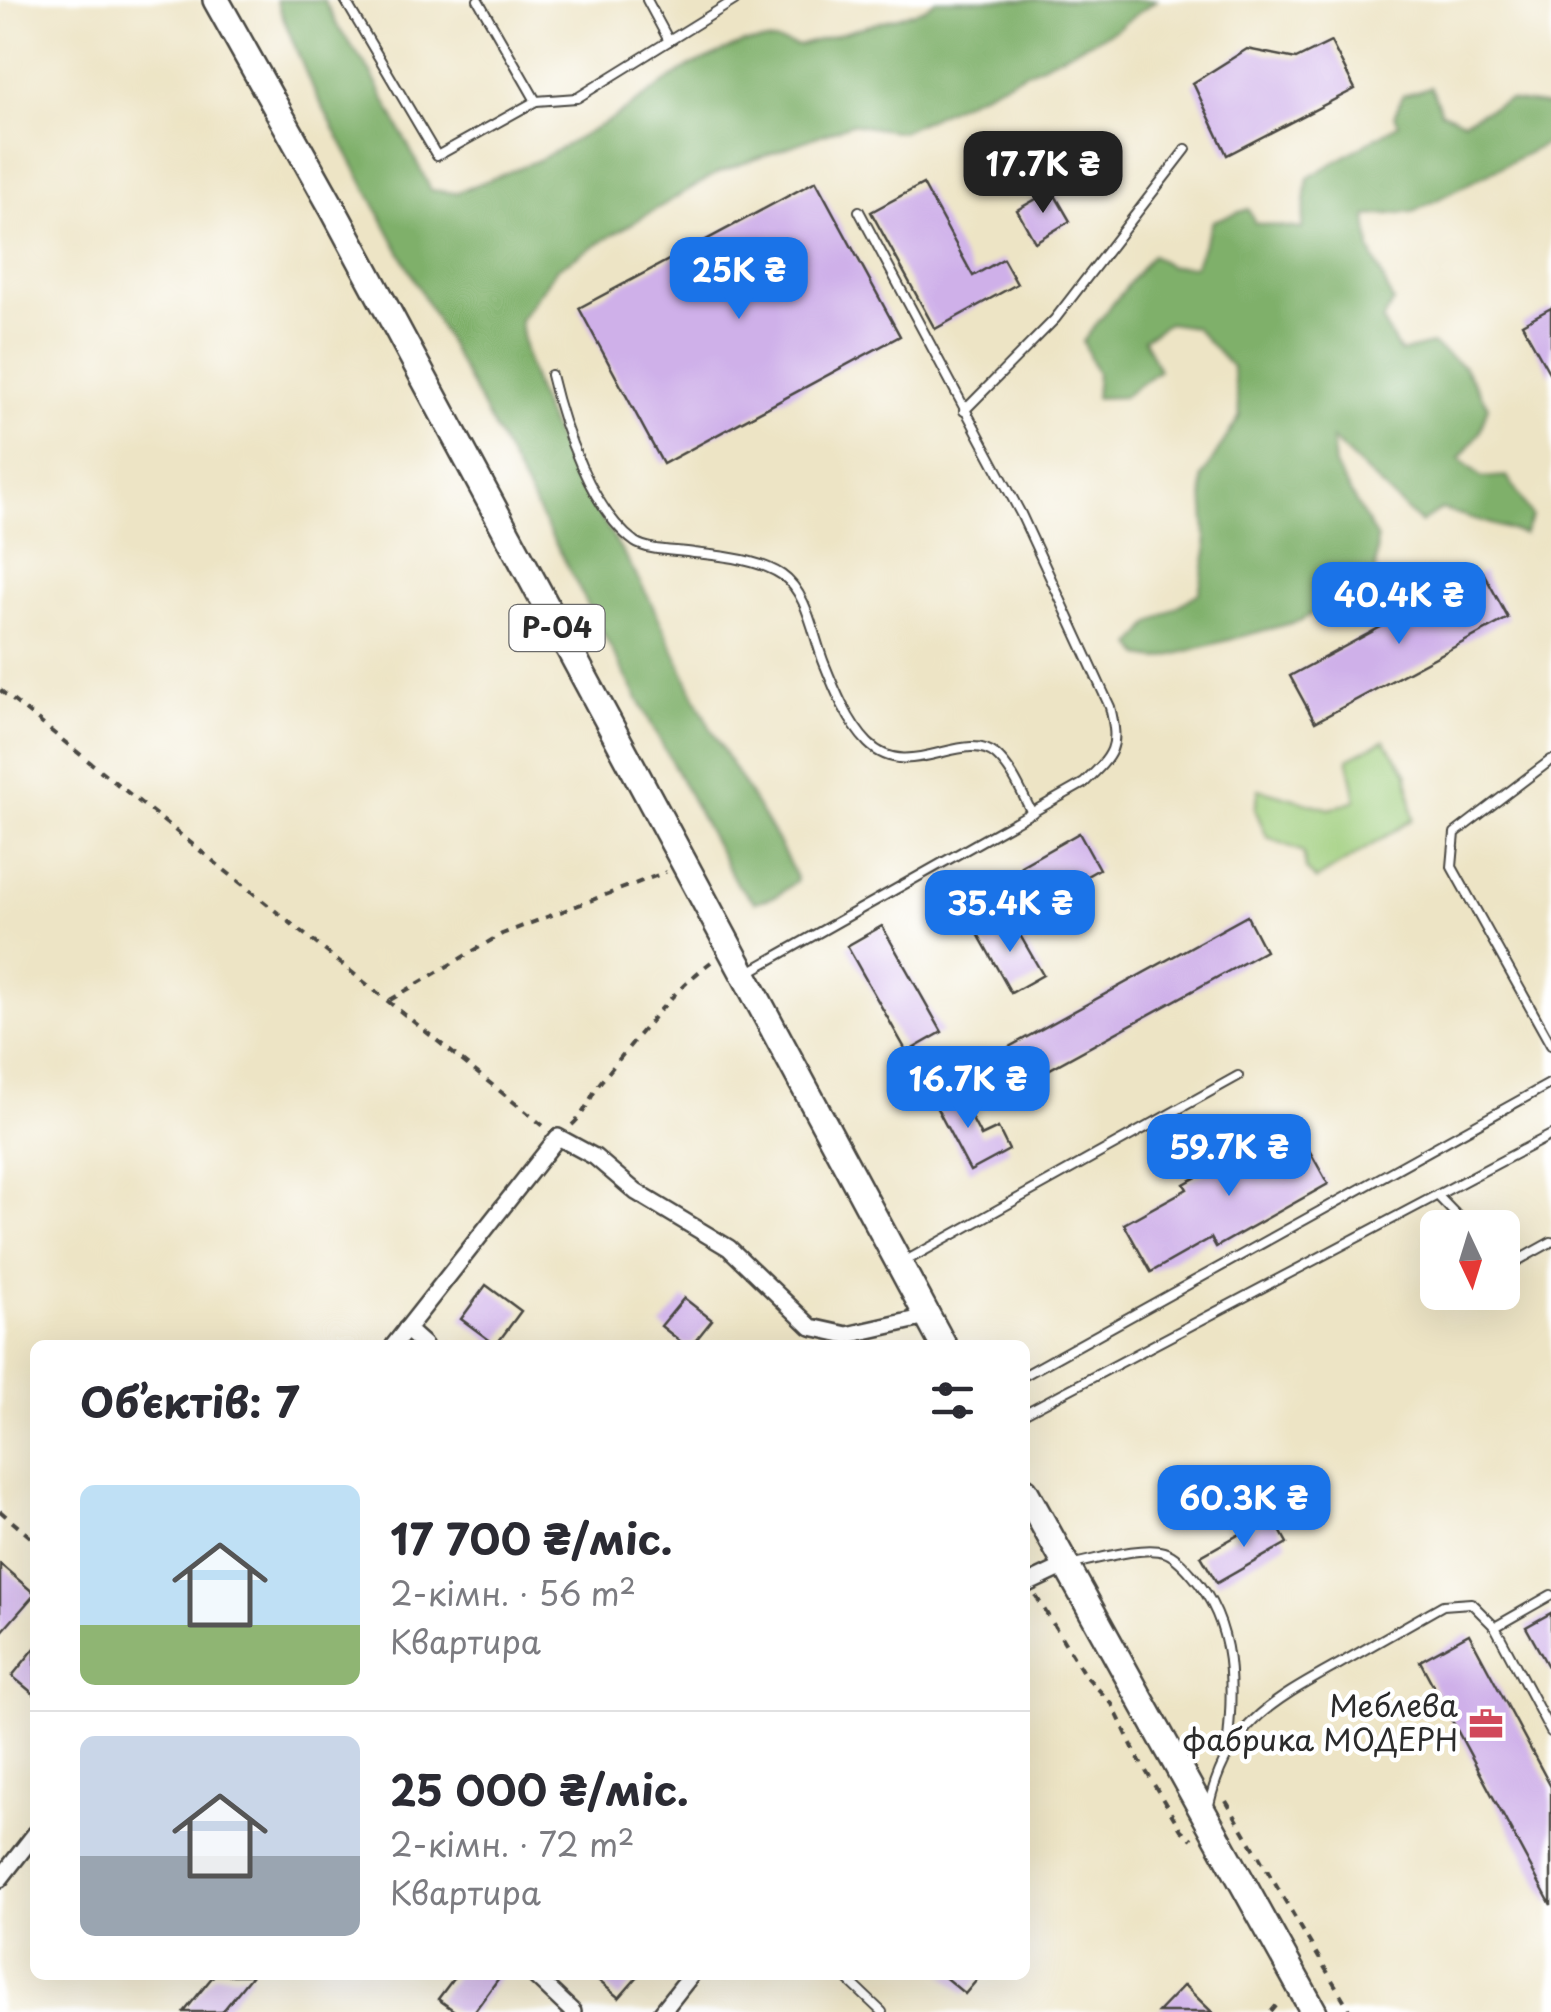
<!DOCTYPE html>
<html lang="uk">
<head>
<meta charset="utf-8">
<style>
  :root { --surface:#fff; --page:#f7f7f7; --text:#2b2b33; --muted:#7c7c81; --line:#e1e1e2; --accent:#1a73e8 }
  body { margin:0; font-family:"Playpen Sans",sans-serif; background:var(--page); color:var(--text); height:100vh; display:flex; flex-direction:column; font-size:38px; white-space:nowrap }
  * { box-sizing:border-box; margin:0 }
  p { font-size:32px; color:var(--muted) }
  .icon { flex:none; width:55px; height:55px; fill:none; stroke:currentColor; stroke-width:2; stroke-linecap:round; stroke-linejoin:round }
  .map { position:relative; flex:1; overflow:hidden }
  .drawer { position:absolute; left:30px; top:1340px; width:1000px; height:640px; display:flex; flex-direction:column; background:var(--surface); border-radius:15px; box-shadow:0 10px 40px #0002 }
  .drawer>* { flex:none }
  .needle { width:65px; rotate:176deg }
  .tools { position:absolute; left:1420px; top:1210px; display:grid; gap:20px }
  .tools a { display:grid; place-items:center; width:100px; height:100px; border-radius:15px; background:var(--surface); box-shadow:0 10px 40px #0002; font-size:50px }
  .price { position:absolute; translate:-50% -85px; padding:0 22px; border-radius:20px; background:var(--accent); color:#fff; font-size:32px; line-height:65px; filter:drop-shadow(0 2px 5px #0008) }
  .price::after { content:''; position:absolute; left:50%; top:60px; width:30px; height:22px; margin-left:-15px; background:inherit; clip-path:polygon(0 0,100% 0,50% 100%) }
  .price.on { background:#222; color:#fff }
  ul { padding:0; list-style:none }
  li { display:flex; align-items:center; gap:30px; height:250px; padding:0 50px }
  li+li { border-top:2px solid var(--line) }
  li span { display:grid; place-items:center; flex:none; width:280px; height:200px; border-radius:15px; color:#555 }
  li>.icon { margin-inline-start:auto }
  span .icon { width:120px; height:120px; fill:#fffc; stroke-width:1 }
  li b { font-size:42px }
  h2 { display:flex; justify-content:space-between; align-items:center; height:120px; padding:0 50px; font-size:42px }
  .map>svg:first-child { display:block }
  .green { fill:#9fcd7b; stroke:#657c53; stroke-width:2.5 }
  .forest { fill:#7fb06b; stroke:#556e4b; stroke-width:2.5 }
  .building { fill:#cfb0e9 }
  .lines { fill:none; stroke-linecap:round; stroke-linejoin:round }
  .lane-casing { stroke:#484742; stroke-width:12 }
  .street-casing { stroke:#484742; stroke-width:20 }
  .primary-casing { stroke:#484742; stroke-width:30 }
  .path { stroke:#484742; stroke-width:4; stroke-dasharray:8 8; stroke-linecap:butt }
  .lane { stroke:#fff; stroke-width:8 }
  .street { stroke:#fff; stroke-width:15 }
  .primary { stroke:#fff; stroke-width:25 }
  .labels { text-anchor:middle; stroke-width:9; stroke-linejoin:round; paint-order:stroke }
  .shield { fill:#fff; stroke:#6b6b6b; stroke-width:2.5 }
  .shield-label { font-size:28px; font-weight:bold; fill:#2b2b2b }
  .poi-label { font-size:30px; fill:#2b2b2b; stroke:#fff; text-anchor:end }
</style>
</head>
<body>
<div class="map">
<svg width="1551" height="2012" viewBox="0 0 1551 2012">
  <rect width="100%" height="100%" fill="#fff"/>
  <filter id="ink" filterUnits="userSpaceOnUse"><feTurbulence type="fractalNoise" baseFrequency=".01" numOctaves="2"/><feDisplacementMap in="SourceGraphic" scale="20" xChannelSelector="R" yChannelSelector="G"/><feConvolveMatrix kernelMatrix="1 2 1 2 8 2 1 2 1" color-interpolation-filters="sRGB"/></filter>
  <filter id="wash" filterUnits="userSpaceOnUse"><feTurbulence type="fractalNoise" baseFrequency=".0048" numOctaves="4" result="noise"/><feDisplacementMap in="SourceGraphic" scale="40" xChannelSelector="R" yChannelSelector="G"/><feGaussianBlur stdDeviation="2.25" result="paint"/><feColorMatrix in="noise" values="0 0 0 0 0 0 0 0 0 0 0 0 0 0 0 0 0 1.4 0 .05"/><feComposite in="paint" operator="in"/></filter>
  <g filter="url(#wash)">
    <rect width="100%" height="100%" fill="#ede4c5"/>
    <path class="green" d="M1384 740 1407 773 1413 819 1316 880 1306 869 1303 852 1267 837 1255 809 1259 789 1330 809 1356 800 1348 759Z"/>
    <g class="forest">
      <path d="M276 0H324L338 27 371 73 431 190 456 193 541 159 614 118 688 67 743 43 774 41 798 46 922 10 936 0H1156L1115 30 901 132 851 124 717 173 557 268 520 320C530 417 593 500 640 582 667 629 685 680 710 727 738 779 773 826 797 880L777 896 755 902 736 883 310 83Z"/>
      <path d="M1431 87 1441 112 1464 121 1508 100 1551 106V141L1413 212 1367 216 1370 249 1393 302 1382 321 1400 352 1431 344 1463 366 1488 406 1480 432 1460 459 1482 478 1507 476 1532 516 1524 534 1442 509 1420 523 1332 439 1335 466 1377 539 1375 579 1299 621 1158 659 1141 656 1133 645 1151 623 1199 593 1207 551 1202 477 1240 416 1232 367 1194 327 1168 323 1144 339 1159 370 1123 397 1095 398 1097 374 1083 341 1152 255 1169 266H1195L1213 221 1248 209 1255 223 1302 229 1308 178 1399 124 1394 116 1403 95Z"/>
    </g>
    <g id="blocks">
      <g class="building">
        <path d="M1331 42 1355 89 1227 155 1193 83 1247 49 1296 59Z"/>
        <path d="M816 181 900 336 663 464 579 308Z"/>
        <path d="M923 184 973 276 1003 259 1017 284 935 329 871 212Z"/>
        <path d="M1052 190 1070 221 1035 242 1017 210Z"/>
        <path d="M1551 308V376L1522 324Z"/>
        <path d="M1483 572 1508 618 1315 722 1290 676Z"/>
        <path d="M1079 833 1099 869 1041 902 1021 866Z"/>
        <path d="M1009 916 1043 975 1011 993 978 934Z"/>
        <path d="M1247 916 1265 951 1028 1081 1009 1047Z"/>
        <path d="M882 926 942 1032 907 1052 847 946Z"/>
        <path d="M954 1085 981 1136 998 1128 1009 1150 970 1171 931 1097Z"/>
        <path d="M1294 1123 1328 1184 1216 1247 1211 1238 1151 1272 1124 1224 1187 1189 1184 1184Z"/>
        <path d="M486 1285 521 1311 496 1345 461 1319Z"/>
        <path d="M684 1298 712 1320 692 1345H685L661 1326Z"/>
        <path d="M1272 1516 1287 1543 1217 1583 1201 1556Z"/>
        <path d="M0 1564 35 1594 0 1634Z"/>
        <path d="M1551 1613V1672L1526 1627Z"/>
        <path d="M1469 1634 1551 1787V1905L1420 1661Z"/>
        <path d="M35 1648V1695L12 1676Z"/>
        <path d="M214 1975H252L222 2012H184Z"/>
        <path d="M456 1975H501L474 2012H456L438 1999Z"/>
        <path d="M592 1975H639L619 1998Z"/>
        <path d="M942 1975H981L965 1994Z"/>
        <path d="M1184 1985 1212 2012H1158Z"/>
      </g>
    </g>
  </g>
  <g filter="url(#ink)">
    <use href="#blocks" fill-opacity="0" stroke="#484742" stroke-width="2.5"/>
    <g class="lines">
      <g class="lane-casing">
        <g id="lane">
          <path d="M345 0 437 156 536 101 478 0"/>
          <path d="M647 0 669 41"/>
          <path d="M536 101 577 98 735 0"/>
          <path d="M551 375C563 426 591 510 635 542 648 551 677 550 694 553 721 556 758 559 782 575 808 593 813 636 824 663 834 688 848 723 868 743 909 784 964 727 996 755 1013 770 1022 794 1032 813"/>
          <path d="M964 411 1055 319 1186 149"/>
          <path d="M1551 760 1455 833 1452 867 1551 1045"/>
          <path d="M747 973 1084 783C1114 754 1120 748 1110 707L1021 514 859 211"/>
          <path d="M1437 1195 1469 1228"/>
          <path d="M902 1263 1238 1076"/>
          <path d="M1502 1263 1506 1267 1551 1242"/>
          <path d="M1025 1375 1551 1083"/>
          <path d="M1025 1413 1551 1135"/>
          <path d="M1073 1564C1095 1560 1143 1545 1164 1552 1175 1555 1186 1568 1193 1576 1237 1626 1233 1689 1227 1751"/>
          <path d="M1495 1627 1551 1595"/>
          <path d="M1209 1805C1227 1724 1273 1701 1341 1663 1375 1644 1409 1624 1443 1605L1471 1603 1495 1627 1551 1732"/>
          <path d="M843 1975 882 2012"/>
        </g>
      </g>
      <g class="street-casing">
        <g id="street">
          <path d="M406 1329 424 1345"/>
          <path d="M394 1345 558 1137 595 1157 636 1192 729 1248 811 1327 847 1335 927 1317"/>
          <path d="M1025 1585 1067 1565"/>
          <path d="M0 1879 35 1834"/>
          <path d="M534 1975 573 2012"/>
          <path d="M662 2012 691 1975"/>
        </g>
      </g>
      <g class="primary-casing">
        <g id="primary">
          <path d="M216 0 334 211 943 1345"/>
          <path d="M1025 1491 1314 2012"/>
        </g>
      </g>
      <g class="path">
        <path d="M0 690 546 1128"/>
        <path d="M390 1000 502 934 666 872"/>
        <path d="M572 1125C587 1112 591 1093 603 1079 636 1039 669 994 711 962"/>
        <path d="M0 1511 35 1541"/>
        <path d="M1036 1596 1084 1674 1112 1704 1137 1756 1181 1830 1192 1839"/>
        <path d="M1226 1801 1351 2012"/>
        <path d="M1271 2012 1281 2000"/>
      </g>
      <use href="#lane" class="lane"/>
      <use href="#street" class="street"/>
      <use href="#primary" class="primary"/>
    </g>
  </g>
  <defs>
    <g id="office-bare" transform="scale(2.7)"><path d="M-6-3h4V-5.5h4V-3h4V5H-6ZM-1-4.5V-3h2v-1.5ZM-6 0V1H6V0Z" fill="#d1495b" stroke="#fff" stroke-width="2.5" paint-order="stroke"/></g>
  </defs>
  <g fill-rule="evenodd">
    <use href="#office-bare" x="1486" y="1724"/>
  </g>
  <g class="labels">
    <rect class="shield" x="509.5" y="605" width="95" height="46" rx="8"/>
    <g class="shield-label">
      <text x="557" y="638">Р-04</text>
    </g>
    <g class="poi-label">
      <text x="1458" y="1717">Меблева<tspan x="1458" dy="34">фабрика МОДЕРН</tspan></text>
    </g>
  </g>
</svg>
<div class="tools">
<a><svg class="needle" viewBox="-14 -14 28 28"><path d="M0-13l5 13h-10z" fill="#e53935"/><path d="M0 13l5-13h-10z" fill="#7c7c81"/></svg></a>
</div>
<b class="price on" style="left:1043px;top:216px">17.7K ₴</b>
<b class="price" style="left:739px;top:322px">25K ₴</b>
<b class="price" style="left:1399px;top:647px">40.4K ₴</b>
<b class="price" style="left:1010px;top:955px">35.4K ₴</b>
<b class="price" style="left:968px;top:1131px">16.7K ₴</b>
<b class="price" style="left:1229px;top:1199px">59.7K ₴</b>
<b class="price" style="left:1244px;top:1550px">60.3K ₴</b>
<section class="drawer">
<h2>Об’єктів: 7<svg class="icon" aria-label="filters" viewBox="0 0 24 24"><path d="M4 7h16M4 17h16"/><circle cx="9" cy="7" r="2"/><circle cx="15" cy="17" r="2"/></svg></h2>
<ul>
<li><span style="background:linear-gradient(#bfe0f5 70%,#8fb573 0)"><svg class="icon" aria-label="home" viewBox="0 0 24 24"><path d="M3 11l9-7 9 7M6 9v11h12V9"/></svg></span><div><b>17 700 ₴/міс.</b><p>2-кімн. · 56 m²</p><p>Квартира</p></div></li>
<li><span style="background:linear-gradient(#c9d6e8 60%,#9aa5b1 0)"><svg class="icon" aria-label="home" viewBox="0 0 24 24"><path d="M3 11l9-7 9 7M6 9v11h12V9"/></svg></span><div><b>25 000 ₴/міс.</b><p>2-кімн. · 72 m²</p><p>Квартира</p></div></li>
</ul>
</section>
</div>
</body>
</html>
